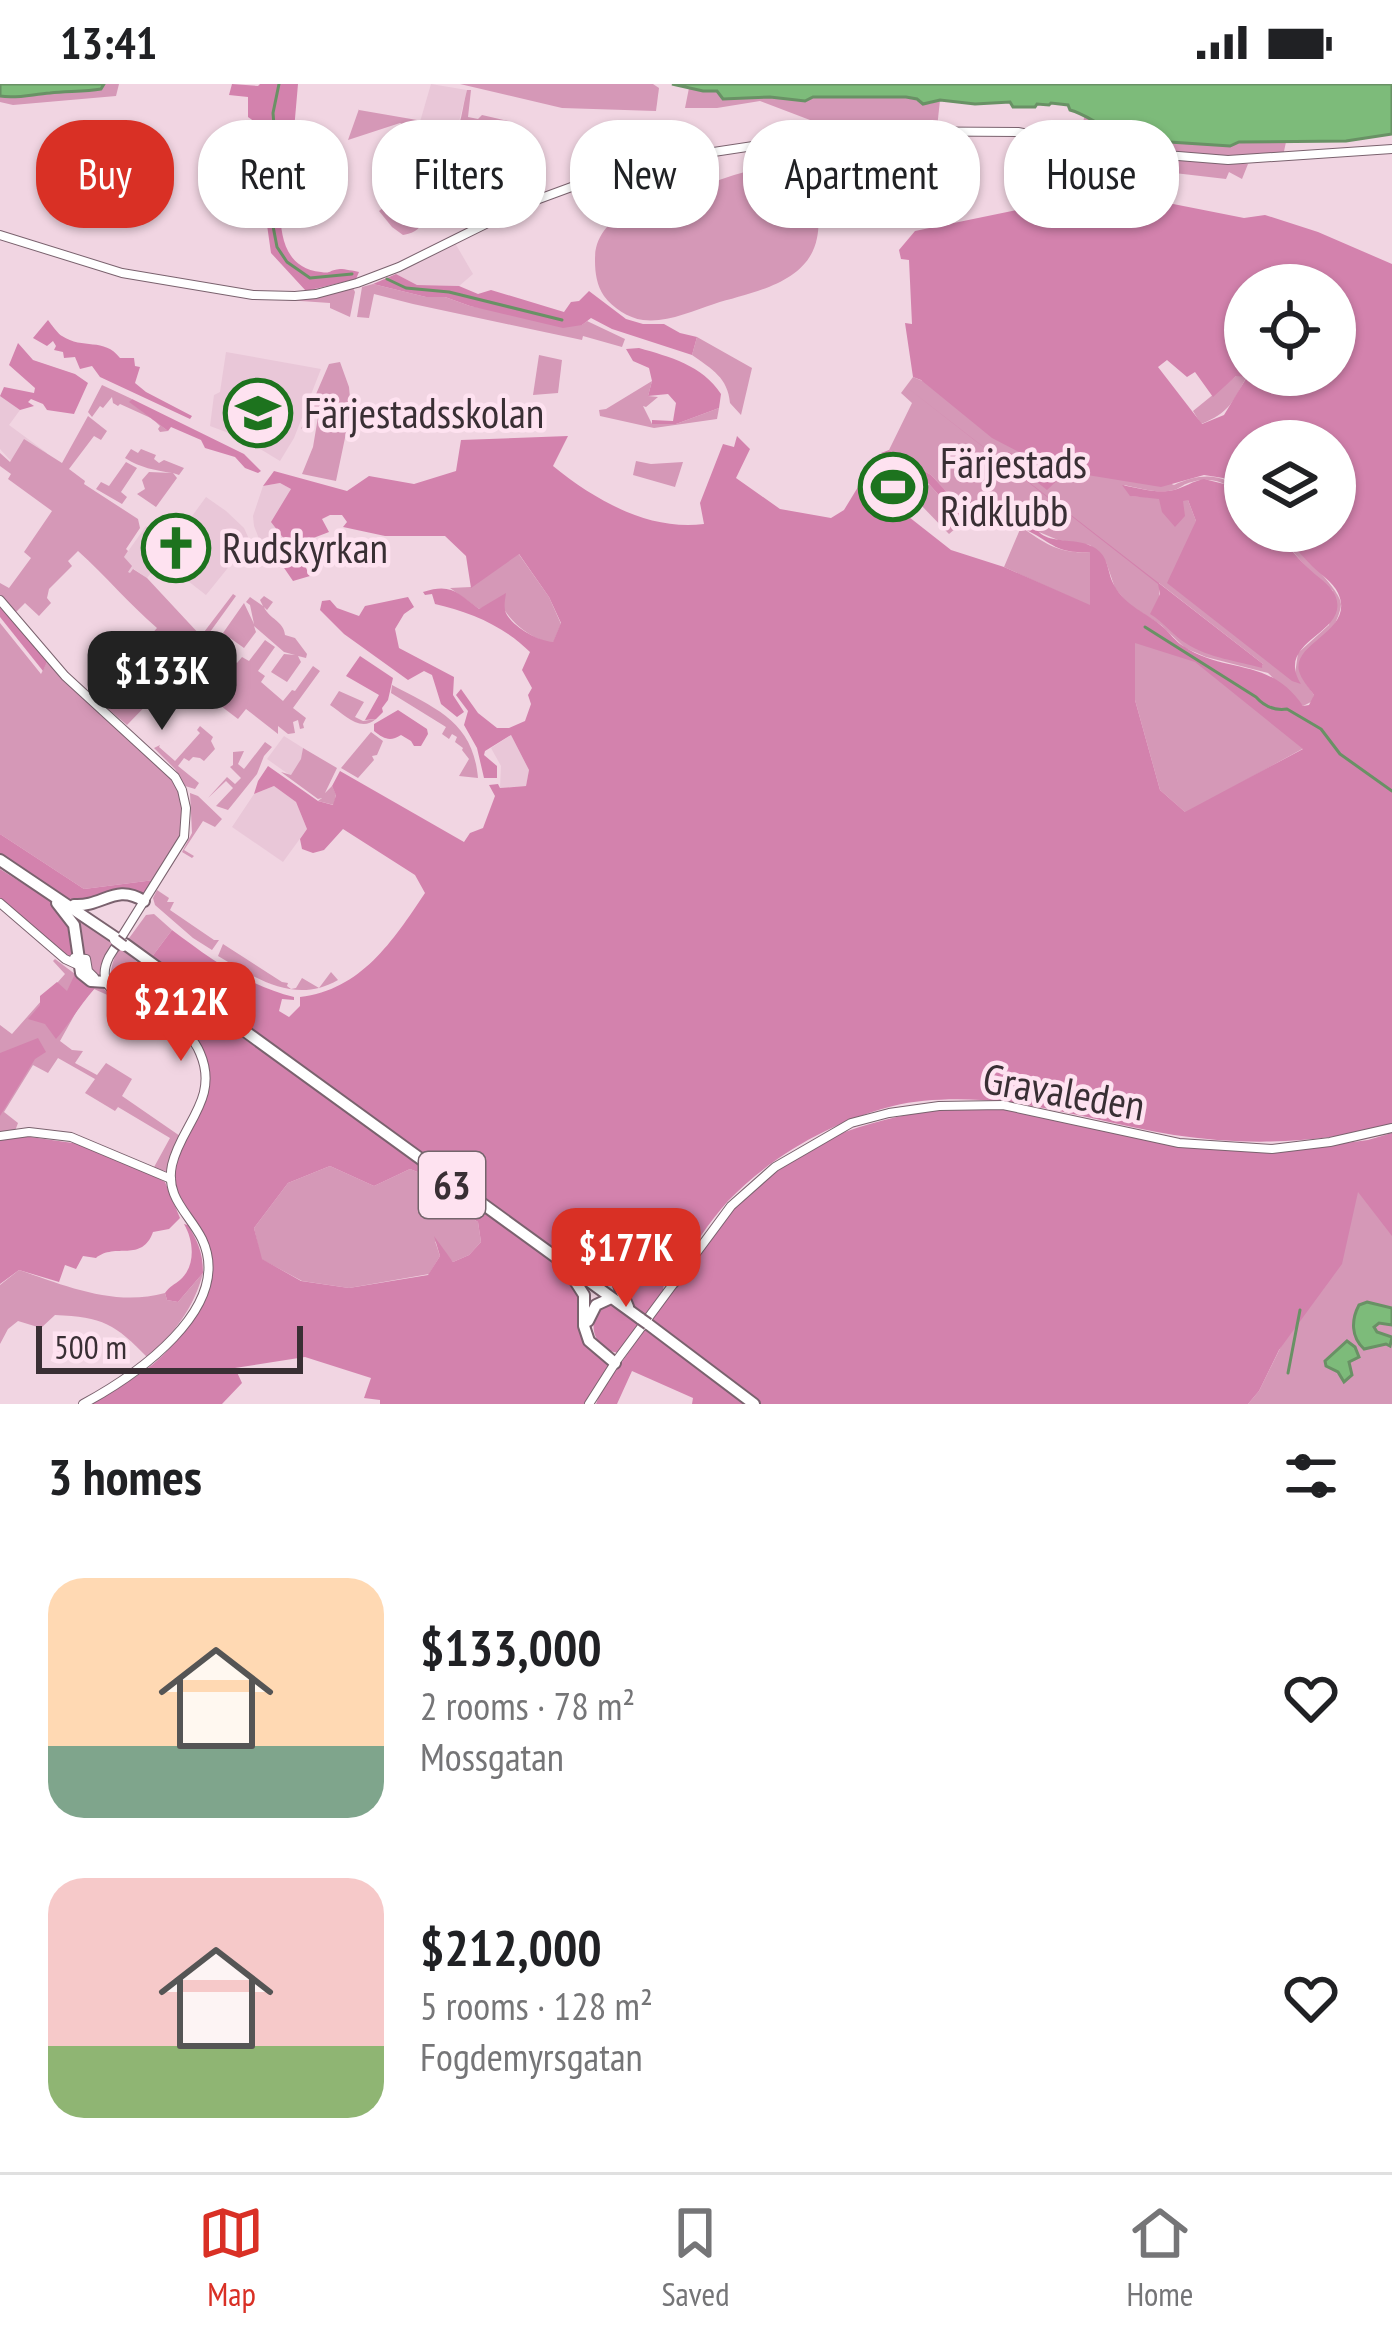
<!DOCTYPE html>
<html lang="en">
<head>
<meta charset="utf-8">
<style>
  :root { --surface:#fff; --page:#f6f6f6; --text:#202124; --muted:#757577; --line:#e0e0e0; --accent:#d93025 }
  body { margin:0; font-family:"PT Sans Narrow",sans-serif; background:var(--page); color:var(--text); height:100vh; display:flex; flex-direction:column; font-size:45px; white-space:nowrap }
  * { box-sizing:border-box; margin:0 }
  p { font-size:39px; color:var(--muted) }
  .icon { flex:none; width:66px; height:66px; fill:none; stroke:currentColor; stroke-width:2; stroke-linecap:round; stroke-linejoin:round }
  .map { position:relative; height:1320px; overflow:hidden }
  .sheet { display:flex; flex-direction:column; background:var(--surface); flex:1 }
  .sheet>* { flex:none }
  .hud { position:absolute; left:36px; top:36px; width:1320px; height:108px; display:flex; gap:24px }
  .tools { position:absolute; left:1224px; top:180px; display:grid; gap:24px }
  .tools a { display:grid; place-items:center; width:132px; height:132px; border-radius:50%; background:var(--surface); box-shadow:0 3px 9px #0004; font-size:60px }
  .scale { position:absolute; left:36px; bottom:30px; width:267px; box-sizing:border-box; padding-left:12px; border:6px solid #392f34; border-top:0; font-size:33px; line-height:42px; white-space:nowrap; color:#392f34; -webkit-text-stroke:9px #fee2f0; paint-order:stroke }
  .price { position:absolute; translate:-50% -102px; padding:0 27px; border-radius:24px; background:var(--accent); color:#fff; font-size:39px; line-height:78px; filter:drop-shadow(0 3px 6px #0008) }
  .price::after { content:''; position:absolute; left:50%; top:72px; width:36px; height:27px; margin-left:-18px; background:inherit; clip-path:polygon(0 0,100% 0,50% 100%) }
  .price.current { background:#222; color:#fff }
  ul { padding:0; list-style:none }
  li { display:flex; align-items:center; gap:36px; height:300px; padding:0 48px }
  li span { display:grid; place-items:center; flex:none; width:336px; height:240px; border-radius:36px; color:#555 }
  li>.icon { margin-inline-start:auto }
  span .icon { width:144px; height:144px; fill:#fffc; stroke-width:1 }
  li b { font-size:51px }
  h2 { display:flex; justify-content:space-between; align-items:center; height:144px; padding:0 48px; font-size:51px }
  .tag { padding:0 42px; border-radius:48px; background:var(--surface); box-shadow:0 3px 9px #0004; font-size:42px; line-height:108px }
  .tag.current { background:var(--accent); color:#fff }
  .status { display:flex; justify-content:space-between; align-items:center; height:84px; padding:0 60px; background:var(--surface); direction:ltr }
  .status svg { height:33px; fill:currentColor }
  .tabs { display:flex; justify-content:space-around; align-items:center; height:168px; border-top:3px solid var(--line); background:var(--surface); font-size:33px; color:var(--muted) }
  .tabs a { display:grid; justify-items:center; gap:6px }
  .tabs .current { color:var(--accent) }
  .map>svg:first-child { display:block }
  .built { fill:#e9c7d8 }
  .green { fill:#d598b7; fill-rule:evenodd }
  .forest { fill:#d382ad; fill-rule:evenodd }
  .water { fill:#7dbb7a; stroke:#699165; stroke-width:3 }
  .lines { fill:none; stroke-linecap:round; stroke-linejoin:round }
  .stream { stroke:#699165; stroke-width:3 }
  .minor-casing { stroke:#7a626e; stroke-width:10 }
  .major-casing { stroke:#7a626e; stroke-width:14 }
  .minor { stroke:#fff; stroke-width:8 }
  .major { stroke:#fff; stroke-width:10 }
  .major-bridge-casing { stroke:#7a626e; stroke-width:14; stroke-linecap:butt }
  .major-bridge { stroke:#fff; stroke-width:10 }
  .labels { text-anchor:middle; stroke-width:9; stroke-linejoin:round; paint-order:stroke }
  .shield { fill:#fee2f0; stroke:#74656c; stroke-width:3 }
  .shield-label { font-size:39px; font-weight:bold; fill:#392f34 }
  .poi-label { font-size:42px; fill:#392f34; stroke:#fee2f0; text-anchor:start }
  .street-label { font-size:42px; fill:#392f34; stroke:#fee2f0 }
</style>
</head>
<body>
<div class="status"><b>13:41</b><svg viewBox="0 0 49 12"><path d="M0 12V9h3v3zM5 12V6h3v6zM10 12V3h3v9zM15 12V0h3v12zM26 1h20v11H26zM47 4h2v5h-2z"/></svg></div>
<div class="map">
<svg width="1392" height="1320" viewBox="0 0 1392 1320">
  <rect width="100%" height="100%" fill="#f1d5e2"/>
  <g class="built">
    <path d="M431 0 467 6 456 49 449 56 427 64 425 61 413 62Z"/>
    <path d="M455 159 473 190 459 202 417 201 396 190Z"/>
    <path d="M226 268 321 285 294 354 280 377 242 354 210 342 214 311 220 308Z"/>
    <path d="M0 311 20 326 9 341 47 369 37 382 17 370 11 377 0 365Z"/>
    <path d="M280 399 291 405 275 443 291 464 280 478 261 460 254 442 253 432 263 402Z"/>
    <path d="M206 413 226 427 244 444 253 464 235 475 206 511 161 476 147 494 134 485 130 490 119 480 146 442 171 458 163 472Z"/>
    <path d="M511 651 529 686 526 702 500 704 501 682 491 664Z"/>
    <path d="M284 652 303 664 302 675 291 692 267 675Z"/>
    <path d="M274 702 296 718 307 745 283 778 232 743 254 710Z"/>
  </g>
  <g class="green">
    <path d="M0 0H119L116 12 13 21 0 18Z"/>
    <path d="M460 0H653L659 4 656 27 562 24Z"/>
    <path d="M689 4 805 17 813 13H906L929 20 940 16 937 44 887 41 831 44 760 17 717 24H685Z"/>
    <path d="M467 6H471L468 33 478 35 482 31 508 37 503 53 510 56 513 68 506 91 412 65 413 62 425 61 428 64C465 50 458 41 467 6Z"/>
    <path d="M359 25V26L417 36 414 46 400 39 348 56Z"/>
    <path d="M1085 30C1103 43 1122 45 1139 56L1286 58 1283 72C1214 72 1147 70 1079 55Z"/>
    <path d="M1090 62 1116 69 1248 80 1242 95 1229 88 1226 95 1123 83 1121 76C1108 71 1098 68 1087 74Z"/>
    <path d="M761 85C779 86 798 95 809 110 819 123 820 139 817 154 808 200 752 208 714 220 692 227 667 239 643 236 628 234 613 224 604 212 597 202 595 189 595 177 594 127 654 118 690 106 713 99 737 88 761 85Z"/>
    <path d="M410 95 424 104C425 125 430 147 403 151L392 143 379 127 394 116 398 100Z"/>
    <path d="M461 99 483 105 487 117 485 121 459 134Z"/>
    <path d="M373 200 426 213H445L470 222 582 241 587 237 625 255 622 263 583 252 582 256 413 220 374 210 369 234 357 233 362 203Z"/>
    <path d="M353 204 355 208 350 233 330 224V219L256 214 308 213Z"/>
    <path d="M697 253 752 284 741 331 730 319C728 294 712 285 692 271Z"/>
    <path d="M539 271 562 276 558 309 533 311Z"/>
    <path d="M340 278 349 303 351 325 369 328V333L350 330 336 397 302 390 313 363 318 333 308 332 307 340 301 345 329 280Z"/>
    <path d="M1236 292H1247C1233 318 1229 329 1201 340L1193 327Z"/>
    <path d="M913 293 1174 401C1200 389 1224 388 1245 410V416C1231 401 1214 391 1192 398 1183 400 1182 403 1174 406 1158 410 1139 404 1124 401L1131 412 1188 416 1196 437 1295 590 1298 569 1329 541 1333 507 1309 486 1275 447H1280C1293 461 1341 505 1341 520 1341 535 1313 582 1305 598L1314 611 1313 617 1303 622 1268 589 1206 573 1185 564 1161 541 1128 520 1115 504 1106 478 1090 461 1058 456 1039 448 1032 441 1031 419 1024 436 964 426 931 391 889 366 912 319 901 309ZM1159 499 1263 580 1262 583C1240 575 1175 558 1164 538 1158 526 1160 512 1159 499Z"/>
    <path d="M652 297 648 312 658 313 646 323 643 322 652 340H676L719 324 717 335 654 344 600 332 599 326 606 325Z"/>
    <path d="M102 301 132 315 130 318 168 347 160 348 158 345 160 342 153 335 120 320 118 322 113 319 112 313 103 324 100 322 92 333 88 328Z"/>
    <path d="M88 332 107 347 101 356 94 352 69 385 85 397 84 400 138 435 140 444 126 465 128 467 124 473 132 482 128 488 130 489 133 485 147 494 201 552 233 510 236 512 210 548 216 554 212 561 237 579 242 573 249 577 265 556 275 563 258 587 265 592 261 598 283 617 292 606 295 607 313 582 320 587 293 624 306 634 303 640 304 644 300 645 298 636 293 638 295 649 288 650 278 642V650L246 625 238 635 217 619 227 602 190 576 127 641 107 624 136 588 126 579 157 544C129 520 106 492 78 467L68 477 72 482 49 505 47 514 51 519 39 532 25 519 16 528 0 511V499L9 504 31 474 24 468 52 427 8 395 11 390 0 382V369L10 378 24 355 62 379Z"/>
    <path d="M131 365 138 369 141 365 156 371 154 375 159 379 164 376 184 384 179 391 173 389 177 394 156 423 137 410 145 405 142 396 149 388 172 389C154 386 141 384 125 374Z"/>
    <path d="M636 377 651 380 683 378 675 403 633 391Z"/>
    <path d="M126 378 137 384 121 408 127 413 122 420 96 405 101 398 109 402Z"/>
    <path d="M929 400 963 438 949 450 918 418Z"/>
    <path d="M1021 443C1046 460 1059 470 1090 468V522L1004 483Z"/>
    <path d="M518 469 549 513 561 540 553 559C535 557 513 541 504 525L491 520 479 525 450 504 471 503Z"/>
    <path d="M264 512 273 518 267 526 264 523C269 535 284 537 285 551L295 554 307 570 306 574 298 572 301 578 287 598 271 588 284 570 295 571 284 568 254 542 256 548 244 564 223 549 244 519 254 540 250 521 246 518 250 513 263 522 260 516Z"/>
    <path d="M0 539 41 590 47 578 88 618 157 678 177 702 183 720 182 748 176 764 154 796 84 805 0 750Z"/>
    <path d="M1135 558 1195 577 1304 664 1186 729 1160 706 1135 616Z"/>
    <path d="M392 601C437 625 473 638 478 694L459 692 469 675 462 666 463 664 455 658 457 653 452 650 449 655 442 650 446 643 391 609Z"/>
    <path d="M339 607 364 618 355 633 363 637 376 635C360 649 344 630 330 621Z"/>
    <path d="M200 642 213 653 211 657 215 665 204 677 200 674 193 673 189 677 184 674 178 682 199 699 195 705 185 702 175 685 154 664 160 661 159 663 175 677 200 649 197 646Z"/>
    <path d="M371 648 383 657 377 671 372 672 374 676 358 694 341 684Z"/>
    <path d="M265 658 272 663 264 672 257 690 228 726 216 722 233 704 226 697 208 714 227 693 235 700 241 694 230 683 233 681V668L244 667 238 680 244 685Z"/>
    <path d="M303 664 337 684 325 709 332 702 336 710 334 721 318 717 322 714 318 715 281 688 291 691 301 675Z"/>
    <path d="M190 709 198 712 222 735 215 743 203 737 184 766 194 772 192 774 182 768 192 749Z"/>
    <path d="M157 806 169 814 167 818H174L170 826 214 856H219L212 866 193 854 155 821 153 814Z"/>
    <path d="M49 816 113 859 99 894 66 873 70 842Z"/>
    <path d="M154 830 172 846 151 874 127 857 146 831Z"/>
    <path d="M223 860 282 898 288 899 287 902 291 905 296 904 302 894 319 904 331 888 338 896C295 921 255 894 218 872Z"/>
    <path d="M120 864 146 885 147 890 142 900 116 885 124 907 137 908C105 918 106 884 120 864Z"/>
    <path d="M55 875 87 899 104 905 112 913 94 905 80 921 60 957 72 966 83 967 75 979 97 991 106 979 132 995 122 1012 180 1052 166 1087 153 1085 170 1054 118 1023 115 1027 85 1009 95 995 58 974 48 989 33 981 4 1028 18 1039 15 1047 0 1049V941L12 950 65 890 53 877Z"/>
    <path d="M330 1082 374 1102 410 1085 430 1093 450 1120 478 1138 481 1158 469 1171 453 1178 435 1157 440 1172 429 1190 349 1204 302 1197 261 1175 254 1144 288 1099Z"/>
    <path d="M1392 1103V1320H1248L1259 1307 1358 1106Z"/>
    <path d="M19 1186C66 1202 115 1223 165 1209L167 1216 178 1218 203 1189C194 1224 174 1249 148 1274 115 1240 103 1233 55 1231L41 1244 18 1237 8 1245 0 1260V1201Z"/>
  </g>
  <g class="forest">
    <path d="M232 0 258 2 260 0H298L294 46 296 106 281 111C279 142 280 184 321 188 332 190 328 186 340 185 345 185 354 187 359 188L356 195 306 207 271 169 264 120 272 94 262 43 248 33V13L229 11Z"/>
    <path d="M1124 101 1154 105 1153 116 1244 134 1265 131 1318 148 1392 180V1040C1321 1060 1247 1062 1174 1051 1117 1042 1060 1024 1003 1018 969 1014 926 1014 893 1022 833 1037 771 1072 728 1117 708 1139 691 1167 674 1191L651 1180 598 1195 584 1188 151 874 172 846C209 874 248 902 294 913V916L282 915 279 927 289 933 300 922V913C361 906 393 857 425 809L415 791 343 745 324 766 313 769 302 765 300 755 307 745 296 718 274 702 254 710 258 697 268 682 318 717 333 721 336 711 332 702 340 687 464 758 470 749 483 744 495 712 489 701 498 700 500 704 526 702 529 686 511 651 485 667 484 671 497 682V694H484L477 664 464 641 468 627 456 611 461 605 478 629 497 644H509L525 637 531 620 528 611 532 604 522 586 530 568C504 542 470 528 435 520L432 510 425 511 423 508C452 499 457 509 479 525L506 509C505 517 503 524 507 531 515 544 538 557 553 558L561 539 549 513 519 470 471 504 466 472 445 452H385L343 443 347 438 342 431H330L322 435 329 448 303 458 299 470 310 492 293 497 280 478 291 464 271 438 291 405 280 399 263 402 274 387 347 407 369 392 414 400 456 387 461 356 568 352 553 382C595 416 648 447 704 440L700 419 723 360 734 363 737 352 750 365 736 394 780 425 831 434 844 426 858 403 909 433 951 466 1004 483 1090 521V468C1054 470 1053 458 1024 445 1008 437 981 437 963 438L929 400 881 369 889 366 931 391 964 426 1024 436 1033 414C1025 476 1077 444 1100 468 1109 477 1108 491 1114 501 1126 523 1146 528 1163 543 1170 549 1175 557 1183 562 1226 591 1269 572 1303 622L1309 621 1314 611C1309 604 1301 595 1299 587 1292 558 1356 547 1338 509 1333 498 1321 491 1312 482 1301 471 1291 459 1280 447H1335V357H1245V410L1234 399 1223 394 1204 391 1161 403 1075 389 1040 379 992 354 921 296 913 293 905 239 912 240 909 176 901 175 899 166 915 147 1036 122 1038 130 1058 131 1062 118 1070 120 1079 132 1114 115 1112 104ZM1245 201H1335V291H1245ZM1167 276 1187 293 1195 288 1213 313 1236 292 1247 293 1224 331 1202 340 1158 283ZM1135 559 1195 578 1303 665 1185 728 1160 706 1135 616Z"/>
    <path d="M396 190 417 201 459 202 478 210 491 206 564 228 571 218 579 217 589 207 626 235 643 240H664L680 249 697 253 692 271 612 245 591 234 582 241 563 244 470 222 445 213H426L373 200Z"/>
    <path d="M48 236C51 240 58 250 62 252 83 266 104 253 120 274H134L135 282 140 283 135 299 146 308 192 332 190 335 100 293 92 282 80 285 75 273 64 274 63 268 54 266 56 262 53 257 47 262 33 254Z"/>
    <path d="M18 259 33 276 75 290 88 299 74 330 47 326 43 320 31 315 28 318 34 322 20 326 0 312 4 303 34 309 35 304 9 281Z"/>
    <path d="M639 264C670 273 702 281 721 310L719 324 676 340H652V336L673 337 676 319 668 310 648 312 652 297 649 284 633 277 626 265Z"/>
    <path d="M909 305 1263 580 1262 584C1238 577 1209 574 1187 560 1173 552 1164 538 1150 530L1160 510 1158 500Z"/>
    <path d="M132 315 244 370 261 387 258 389 245 384 235 373 205 364 201 356 171 343 168 347 129 318Z"/>
    <path d="M1008 368 1039 383 1064 390 1047 406 1012 378Z"/>
    <path d="M1204 395 1232 402 1245 416V447H1275C1285 459 1296 472 1307 483 1316 492 1330 500 1335 511 1352 550 1273 555 1301 600L1292 597 1167 499 1196 437 1188 416 1183 417 1185 432 1175 443 1162 428 1159 415 1130 412 1122 401C1138 404 1158 410 1174 406 1185 403 1193 397 1204 395Z"/>
    <path d="M408 513 414 523 404 530 395 545 399 564 454 593 453 611 464 628 457 633 441 620 432 591 424 587 408 596 344 550 320 526 322 517 330 516 337 524 359 532 365 522Z"/>
    <path d="M0 520 47 578 43 587 0 533Z"/>
    <path d="M360 572 393 594 388 616 382 624 383 628 376 635 365 636 379 611 346 592Z"/>
    <path d="M398 626 427 645 428 650 421 662H414L411 657 401 651C390 658 384 655 374 647V640Z"/>
    <path d="M0 750 84 805 154 796 144 810 130 807 80 823 0 774Z"/>
    <path d="M0 785 49 816 70 842 74 872 66 873 0 815Z"/>
    <path d="M75 890 95 904C80 921 70 939 56 955L45 940 28 935 40 921V912L57 898 67 907Z"/>
    <path d="M161 899 277 977 575 1191C598 1230 564 1250 610 1280L586 1320H380V1316L364 1314 371 1294 305 1273 235 1284 242 1299 222 1320H89C111 1309 132 1296 152 1281 181 1258 222 1201 209 1162 200 1137 171 1118 175 1089 177 1070 187 1055 196 1038 210 1012 216 978 193 953 184 942 168 933 156 925L154 921 164 910ZM330 1082 374 1102 410 1085 430 1093 450 1120 478 1138 481 1158 469 1171 453 1178 434 1152 440 1172 428 1191 349 1204 301 1197 262 1175 254 1144 288 1099Z"/>
    <path d="M38 954 46 968 35 975 0 1032V969Z"/>
    <path d="M943 1025H1003L1172 1061 1279 1068 1368 1056 1392 1049V1152L1358 1108 1342 1180 1279 1266 1259 1307 1248 1320H755L651 1236C680 1195 708 1152 741 1115 793 1058 869 1035 943 1025Z"/>
    <path d="M23 1052 87 1061 150 1090 165 1098 180 1134 169 1145 153 1148C142 1179 115 1158 96 1174L83 1172 76 1185 65 1181 59 1198 19 1186 0 1200V1054Z"/>
    <path d="M184 1140 188 1141C198 1158 203 1169 203 1189L178 1218 167 1216 165 1209C169 1203 175 1200 180 1196 196 1182 194 1157 184 1140Z"/>
    <path d="M639 1185 649 1189 664 1200 663 1206 645 1233C629 1222 624 1213 625 1194Z"/>
    <path d="M610 1220 641 1239 619 1269C595 1266 587 1243 599 1223Z"/>
    <path d="M646 1244 744 1320H692L693 1314 632 1287 617 1320H596L601 1307Z"/>
  </g>
  <g class="water">
    <path d="M0 0H104L101 5C84 8 67 7 50 9 33 10 17 15 0 12Z"/>
    <path d="M672 0H1392V50L1346 57 1239 58 1230 62 1139 56C1129 50 1120 49 1109 45 1095 39 1085 30 1070 26L1068 21 1051 19 1049 21 1037 20 1035 23H1013L1010 18 975 20 940 16 923 20 917 15 906 13H813L805 17 770 13 723 15 717 7H703Z"/>
    <path d="M1367 1218 1392 1224V1241L1379 1239 1374 1243 1377 1248 1392 1253 1390 1262 1386 1260 1364 1265C1351 1253 1351 1236 1359 1221Z"/>
    <path d="M1347 1257 1355 1263 1359 1273 1349 1278 1352 1291 1344 1298 1338 1288 1326 1282 1325 1277Z"/>
  </g>
  <g class="lines">
    <g class="stream">
      <path d="M279 0 273 29 278 90 272 109 273 142 277 163 287 178 310 194 352 190"/>
      <path d="M387 195 406 204 449 208 562 236"/>
      <path d="M1145 543 1256 613C1264 622 1274 627 1287 625L1321 645 1340 670 1392 707"/>
      <path d="M1288 1289 1300 1226"/>
    </g>
    <g class="minor-casing">
      <g id="minor">
        <path d="M0 151 122 189 253 211 295 212 316 210 357 199 399 183 528 119 615 87 674 74 826 51 865 47 1018 48 1116 67 1228 76 1392 65"/>
        <path d="M0 516 65 592 175 693 182 706 186 724 184 753 109 873C90 912 137 916 162 931 178 940 193 952 200 969 220 1015 181 1041 172 1081 165 1114 189 1129 202 1155 235 1225 133 1293 83 1320"/>
        <path d="M0 819 65 875 78 881"/>
        <path d="M74 874 86 875 88 887 94 893"/>
        <path d="M0 1052 29 1048 71 1053 171 1095"/>
        <path d="M589 1320 617 1276 731 1122 775 1083 851 1039 889 1029 939 1022 1003 1021 1179 1059 1272 1065 1330 1058 1392 1044"/>
      </g>
    </g>
    <g class="major-casing">
      <g id="major">
        <path d="M0 776 116 854"/>
        <path d="M57 819 74 841 81 889 91 897 106 898"/>
        <path d="M74 821C103 823 115 799 144 817"/>
        <path d="M125 860 641 1235"/>
        <path d="M133 917C142 902 150 891 169 896"/>
        <path d="M568 1186 584 1211V1242L589 1257 615 1279"/>
        <path d="M591 1197C616 1200 625 1173 647 1181 656 1184 665 1193 673 1198"/>
        <path d="M628 1223 619 1201 628 1187"/>
        <path d="M588 1237 596 1221 609 1215"/>
        <path d="M648 1240 754 1320"/>
      </g>
    </g>
    <use href="#minor" class="minor"/>
    <use href="#major" class="major"/>
    <g class="major-bridge-casing">
      <g id="major-bridge">
        <path d="M115 856 123 862"/>
        <path d="M641 1235 648 1240"/>
      </g>
    </g>
    <use href="#major-bridge" class="major-bridge"/>
  </g>
  <defs>
    <g id="school-ring" transform="scale(3.45)"><circle r="9.5" fill="#fee2f0" stroke="#1d731e" stroke-width="1.5"/><path d="M0-5L7-2L0 1L-7-2ZM-4 1L0 2.5L4 1V4Q0 6-4 4Z" fill="#1d731e"/></g>
    <g id="stadium-ring" transform="scale(3.45)"><circle r="9.5" fill="#fee2f0" stroke="#1d731e" stroke-width="1.5"/><path d="M0-5a6.5 5 0 1 0 0 10a6.5 5 0 1 0 0-10ZM-3.5-1.8h7v3.6h-7Z" fill="#1d731e"/></g>
    <g id="church-ring" transform="scale(3.45)"><circle r="9.5" fill="#fee2f0" stroke="#1d731e" stroke-width="1.5"/><path d="M-1.2-6h2.4v3.5h3.3v2.4h-3.3V6h-2.4V-.1h-3.3v-2.4h3.3Z" fill="#1d731e"/></g>
  </defs>
  <g fill-rule="evenodd">
    <use href="#school-ring" x="258" y="329"/>
    <use href="#stadium-ring" x="893" y="403"/>
    <use href="#church-ring" x="176" y="464"/>
  </g>
  <g class="labels">
    <rect class="shield" x="419" y="1068" width="66" height="66" rx="9"/>
    <g class="shield-label">
      <text x="452" y="1115">63</text>
    </g>
    <g class="poi-label">
      <text x="304" y="344">Färjestadsskolan</text>
      <text x="940" y="394">Färjestads<tspan x="940" dy="48">Ridklubb</tspan></text>
      <text x="222" y="479">Rudskyrkan</text>
    </g>
    <g class="street-label">
      <text transform="translate(1064 1008) rotate(10)" y="15">Gravaleden</text>
    </g>
  </g>
</svg>
<div class="tools">
<a><svg class="icon" aria-label="locate" viewBox="0 0 24 24"><circle cx="12" cy="12" r="6"/><path d="M12 2v4M12 18v4M2 12h4M18 12h4"/></svg></a>
<a><svg class="icon" aria-label="layers" viewBox="0 0 24 24"><path d="M12 4l9 5-9 5-9-5zM3 14l9 5 9-5"/></svg></a>
</div>
<div class="scale">500 m</div>
<b class="price current" style="left:162px;top:649px">$133K</b>
<b class="price" style="left:181px;top:980px">$212K</b>
<b class="price" style="left:626px;top:1226px">$177K</b>
<div class="hud">
<a class="tag current">Buy</a>
<a class="tag">Rent</a>
<a class="tag">Filters</a>
<a class="tag">New</a>
<a class="tag">Apartment</a>
<a class="tag">House</a>
</div>
</div>
<section class="sheet">
<h2>3 homes<svg class="icon" aria-label="filters" viewBox="0 0 24 24"><path d="M4 7h16M4 17h16"/><circle cx="9" cy="7" r="2"/><circle cx="15" cy="17" r="2"/></svg></h2>
<ul>
<li><span style="background:linear-gradient(#ffd9b3 70%,#7fa58c 0)"><svg class="icon" aria-label="home" viewBox="0 0 24 24"><path d="M3 11l9-7 9 7M6 9v11h12V9"/></svg></span><div><b>$133,000</b><p>2 rooms · 78 m²</p><p>Mossgatan</p></div><svg class="icon" aria-label="heart" viewBox="0 0 24 24"><path d="M12 20l-8-8c-3-5 5-10 8-4 3-6 11-1 8 4z"/></svg></li>
<li><span style="background:linear-gradient(#f6c9c9 70%,#8fb573 0)"><svg class="icon" aria-label="home" viewBox="0 0 24 24"><path d="M3 11l9-7 9 7M6 9v11h12V9"/></svg></span><div><b>$212,000</b><p>5 rooms · 128 m²</p><p>Fogdemyrsgatan</p></div><svg class="icon" aria-label="heart" viewBox="0 0 24 24"><path d="M12 20l-8-8c-3-5 5-10 8-4 3-6 11-1 8 4z"/></svg></li>
</ul>
</section>
<nav class="tabs">
<a class="current"><svg class="icon" aria-label="map" viewBox="0 0 24 24"><path d="M3 6l6-2 6 2 6-2v14l-6 2-6-2-6 2zM9 4v14M15 6v14"/></svg>Map</a>
<a><svg class="icon" aria-label="saved" viewBox="0 0 24 24"><path d="M7 4h10v16l-5-4-5 4z"/></svg>Saved</a>
<a><svg class="icon" aria-label="home" viewBox="0 0 24 24"><path d="M3 11l9-7 9 7M6 9v11h12V9"/></svg>Home</a>
</nav>
</body>
</html>
